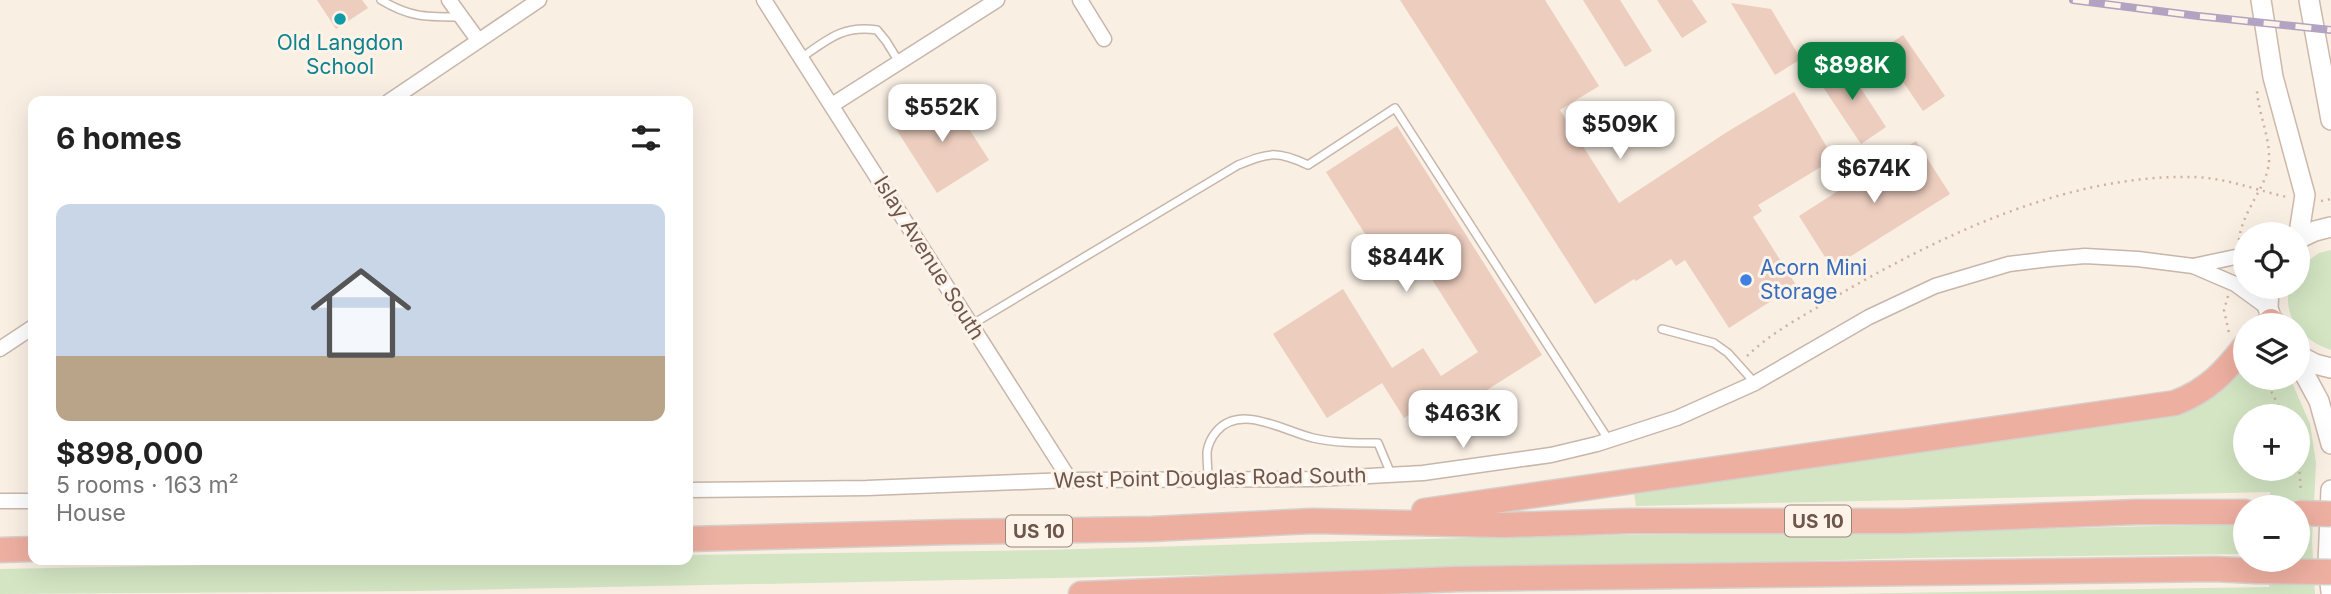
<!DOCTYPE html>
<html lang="en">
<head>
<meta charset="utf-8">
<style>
  :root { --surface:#fff; --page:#f2f2f2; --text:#222; --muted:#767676; --accent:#0b8043 }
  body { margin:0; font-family:Inter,sans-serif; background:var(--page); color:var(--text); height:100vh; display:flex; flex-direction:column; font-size:26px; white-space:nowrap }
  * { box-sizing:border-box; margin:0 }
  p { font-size:23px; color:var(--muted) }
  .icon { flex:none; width:38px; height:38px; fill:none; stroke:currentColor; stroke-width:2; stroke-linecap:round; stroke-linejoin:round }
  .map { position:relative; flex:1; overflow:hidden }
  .sheet { position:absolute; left:28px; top:96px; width:665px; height:469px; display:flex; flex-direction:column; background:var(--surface); border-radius:14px; box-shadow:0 7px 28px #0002 }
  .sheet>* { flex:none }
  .fabs { position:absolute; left:2233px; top:222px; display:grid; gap:14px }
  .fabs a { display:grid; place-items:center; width:77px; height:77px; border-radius:50%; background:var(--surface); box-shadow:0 7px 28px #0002; font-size:35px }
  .price { position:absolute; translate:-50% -60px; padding:0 16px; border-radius:14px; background:#fff; color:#222; font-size:23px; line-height:46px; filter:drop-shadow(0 2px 4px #0008) }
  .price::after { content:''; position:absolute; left:50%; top:42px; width:21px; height:16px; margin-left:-10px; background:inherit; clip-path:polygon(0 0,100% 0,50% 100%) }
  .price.on { background:var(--accent); color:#fff }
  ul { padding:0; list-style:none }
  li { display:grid; align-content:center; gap:14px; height:371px; padding:0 28px }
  li span { display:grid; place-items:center; height:217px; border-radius:14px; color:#555 }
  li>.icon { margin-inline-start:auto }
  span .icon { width:126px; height:126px; fill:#fffc; stroke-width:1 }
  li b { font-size:30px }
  h2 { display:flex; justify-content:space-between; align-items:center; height:84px; padding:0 28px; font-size:30px }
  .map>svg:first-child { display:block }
  .green { fill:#d3e5c3; fill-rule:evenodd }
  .building { fill:#eccdbe }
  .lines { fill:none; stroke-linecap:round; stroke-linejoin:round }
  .lane-casing { stroke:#c8b6ab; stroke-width:10 }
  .street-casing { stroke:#c8b6ab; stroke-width:17 }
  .secondary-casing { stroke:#ceb8ab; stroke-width:22 }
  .highway-casing { stroke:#d6d0cd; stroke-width:27 }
  .path { stroke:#d0b0a1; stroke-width:2.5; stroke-dasharray:2 5; stroke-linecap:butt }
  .lane { stroke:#fff; stroke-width:7 }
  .street { stroke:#fff; stroke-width:14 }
  .secondary { stroke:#fff; stroke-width:19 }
  .highway { stroke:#edafa0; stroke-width:24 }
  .rail-casing { stroke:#b1a3c1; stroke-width:8 }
  .rail { stroke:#fdf3e8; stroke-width:5; stroke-dasharray:16; stroke-linecap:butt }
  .highway-bridge-casing { stroke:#d6d0cd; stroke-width:27; stroke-linecap:butt }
  .highway-bridge { stroke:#edafa0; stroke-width:24 }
  .culture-dot { fill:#0f9aa8; stroke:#fdf3e8; stroke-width:2.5 }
  .shop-dot { fill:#3f7fe0; stroke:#fdf3e8; stroke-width:2.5 }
  .labels { text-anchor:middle; stroke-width:6; stroke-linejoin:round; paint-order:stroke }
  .shield { fill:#fdf3e8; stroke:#99857b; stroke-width:2 }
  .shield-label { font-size:19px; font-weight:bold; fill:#6e564c }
  .culture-label { font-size:21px; fill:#0d838f; stroke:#fdf3e8 }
  .street-label { font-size:21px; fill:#6e564c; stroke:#fdf3e8 }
  .shop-label { font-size:21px; fill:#366cbe; stroke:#fdf3e8; text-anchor:start }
</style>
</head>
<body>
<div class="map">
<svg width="2331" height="594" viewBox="0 0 2331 594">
  <rect width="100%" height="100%" fill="#f9efe3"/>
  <g class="green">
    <path d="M2331 250V350C2302 340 2283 318 2289 287H2298L2299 267 2319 253Z"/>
    <path d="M2245 368V378H2290L2310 424 2316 463 2312 541 2315 594H1837L2269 587 2270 560H2298V508L2270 507V492L1636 506 1634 493 2179 415 2221 389ZM2245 416H2298V469H2245Z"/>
    <path d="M2245 524V554L1910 558 1634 566 416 591 0 594V569L450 560H688V555L1045 550 1536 536 1906 532Z"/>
  </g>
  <g class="building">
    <path d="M317 0H362L368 8 336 29Z"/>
    <path d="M1400 0H1545L1599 86 1560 110 1619 203 1727 132 1794 92 1834 159 1758 205 1762 211 1753 217 1796 285 1729 328 1685 260 1676 266 1671 259 1636 281 1634 279 1595 304Z"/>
    <path d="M1583 0H1620L1652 51 1625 67Z"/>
    <path d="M1657 0H1692L1707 22 1682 38Z"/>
    <path d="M1731 3 1771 9 1801 59 1775 75Z"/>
    <path d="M1903 35 1945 96 1923 111 1881 50Z"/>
    <path d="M1843 61 1886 127 1861 144 1817 78Z"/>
    <path d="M948 96 989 160 937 193 896 129Z"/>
    <path d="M1397 126 1542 355 1457 409 1446 391 1404 418 1382 383 1327 418 1273 334 1343 289 1392 368 1423 348 1441 376 1478 352 1416 254 1389 272 1326 172Z"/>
    <path d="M1916 141 1950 194 1832 268 1799 216Z"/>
  </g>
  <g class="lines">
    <g class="lane-casing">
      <g id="lane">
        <path d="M381 0C411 18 427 17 461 17"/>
        <path d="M801 58C828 39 843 25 877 30L886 41 899 62"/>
        <path d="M971 325 1238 165C1269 153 1276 150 1308 165L1395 108 1608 439"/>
        <path d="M1662 329 1714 343 1728 353 1755 383"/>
        <path d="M1208 479C1208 471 1207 461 1207 452 1208 445 1211 438 1216 432 1240 403 1284 431 1313 438 1335 443 1356 443 1378 443L1391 474"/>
      </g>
    </g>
    <g class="street-casing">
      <g id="street">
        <path d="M449 0 478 40"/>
        <path d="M764 0 1070 480"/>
        <path d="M1080 0 1104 39"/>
        <path d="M388 102 539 0"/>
        <path d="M832 105 997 0"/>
        <path d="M2193 266 2245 255"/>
        <path d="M0 349 33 327"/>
        <path d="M688 490 867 488 1070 480 1316 479 1423 473 1551 455 1597 444 1677 418 1755 383 1869 317 1935 286 2009 264 2050 259 2085 256 2138 259 2193 266 2235 284 2268 308"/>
        <path d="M0 501H33"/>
      </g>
    </g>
    <g class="secondary-casing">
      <g id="secondary">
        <path d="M2261 0 2273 77 2305 195 2298 239"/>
        <path d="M2309 0 2331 120"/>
        <path d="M2298 239 2315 231 2331 227"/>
        <path d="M2269 287 2268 308 2274 326"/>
        <path d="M2298 355 2315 364 2331 368"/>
        <path d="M2298 362 2319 401 2331 444"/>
        <path d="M2331 490 2328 564 2331 592"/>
      </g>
    </g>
    <g class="highway-casing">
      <g id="highway">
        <path d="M2266 326 2271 321"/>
        <path d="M1424 511 2175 403C2207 391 2225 372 2245 346"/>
        <path d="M688 539 951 532 1152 529 1312 521 1505 525 1630 521H1904L2137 512H2245"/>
        <path d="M0 550 33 549"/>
        <path d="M1081 594 1457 579 2214 569 2255 571"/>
      </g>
    </g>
    <g class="path">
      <path d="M2321 201 2331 199"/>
      <path d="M2239 240C2242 210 2269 185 2269 160 2270 136 2258 113 2257 90"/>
      <path d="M2228 296 2224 310 2229 333"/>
      <path d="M1747 356C1773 331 1805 315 1835 297 1941 235 2068 174 2194 177 2227 178 2255 190 2287 197"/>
      <path d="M2268 378 2271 391 2284 416"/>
      <path d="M2298 451 2301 493"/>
      <path d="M2300 552V535"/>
    </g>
    <use href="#lane" class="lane"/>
    <use href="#street" class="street"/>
    <use href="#secondary" class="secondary"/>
    <use href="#highway" class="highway"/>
    <g class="rail-casing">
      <path id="rail" d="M2073 0 2198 16 2331 30"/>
    </g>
    <use href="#rail" class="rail"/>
    <g class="highway-bridge-casing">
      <g id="highway-bridge">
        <path d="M2298 513 2331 514"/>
        <path d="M2255 571 2331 572"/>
      </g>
    </g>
    <use href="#highway-bridge" class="highway-bridge"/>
  </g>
  <circle class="culture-dot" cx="340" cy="19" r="7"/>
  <circle class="shop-dot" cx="1746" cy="280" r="7"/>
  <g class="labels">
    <g class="shield">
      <rect x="1785" y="505.5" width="66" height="31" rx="5"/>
      <rect x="1006" y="515.5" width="66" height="31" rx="5"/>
    </g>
    <g class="shield-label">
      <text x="1818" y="528">US 10</text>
      <text x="1039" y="538">US 10</text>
    </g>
    <g class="culture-label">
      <text x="340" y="50">Old Langdon<tspan x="340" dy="24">School</tspan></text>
    </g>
    <g class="street-label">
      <text transform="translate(929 258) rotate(58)" y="7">Islay Avenue South</text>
      <text transform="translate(1210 478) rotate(-1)" y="7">West Point Douglas Road South</text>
    </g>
    <g class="shop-label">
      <text x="1760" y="275">Acorn Mini<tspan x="1760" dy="24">Storage</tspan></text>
    </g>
  </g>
</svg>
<div class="fabs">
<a><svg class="icon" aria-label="locate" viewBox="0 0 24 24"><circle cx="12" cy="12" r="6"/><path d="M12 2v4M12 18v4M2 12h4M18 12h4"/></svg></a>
<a><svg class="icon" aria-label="layers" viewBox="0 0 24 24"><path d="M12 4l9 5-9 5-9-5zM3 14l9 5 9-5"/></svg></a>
<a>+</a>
<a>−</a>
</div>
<b class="price on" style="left:1852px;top:102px">$898K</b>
<b class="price" style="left:942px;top:144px">$552K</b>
<b class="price" style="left:1620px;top:161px">$509K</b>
<b class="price" style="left:1874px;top:205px">$674K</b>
<b class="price" style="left:1406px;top:294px">$844K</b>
<b class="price" style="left:1463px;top:450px">$463K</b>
<section class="sheet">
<h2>6 homes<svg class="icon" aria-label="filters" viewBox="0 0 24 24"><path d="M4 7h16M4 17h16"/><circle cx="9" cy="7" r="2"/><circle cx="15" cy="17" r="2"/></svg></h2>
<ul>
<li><span style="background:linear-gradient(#c9d6e8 70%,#b9a48a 0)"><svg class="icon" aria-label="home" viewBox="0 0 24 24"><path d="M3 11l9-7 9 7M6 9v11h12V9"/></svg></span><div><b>$898,000</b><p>5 rooms · 163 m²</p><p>House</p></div></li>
</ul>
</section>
</div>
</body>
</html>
